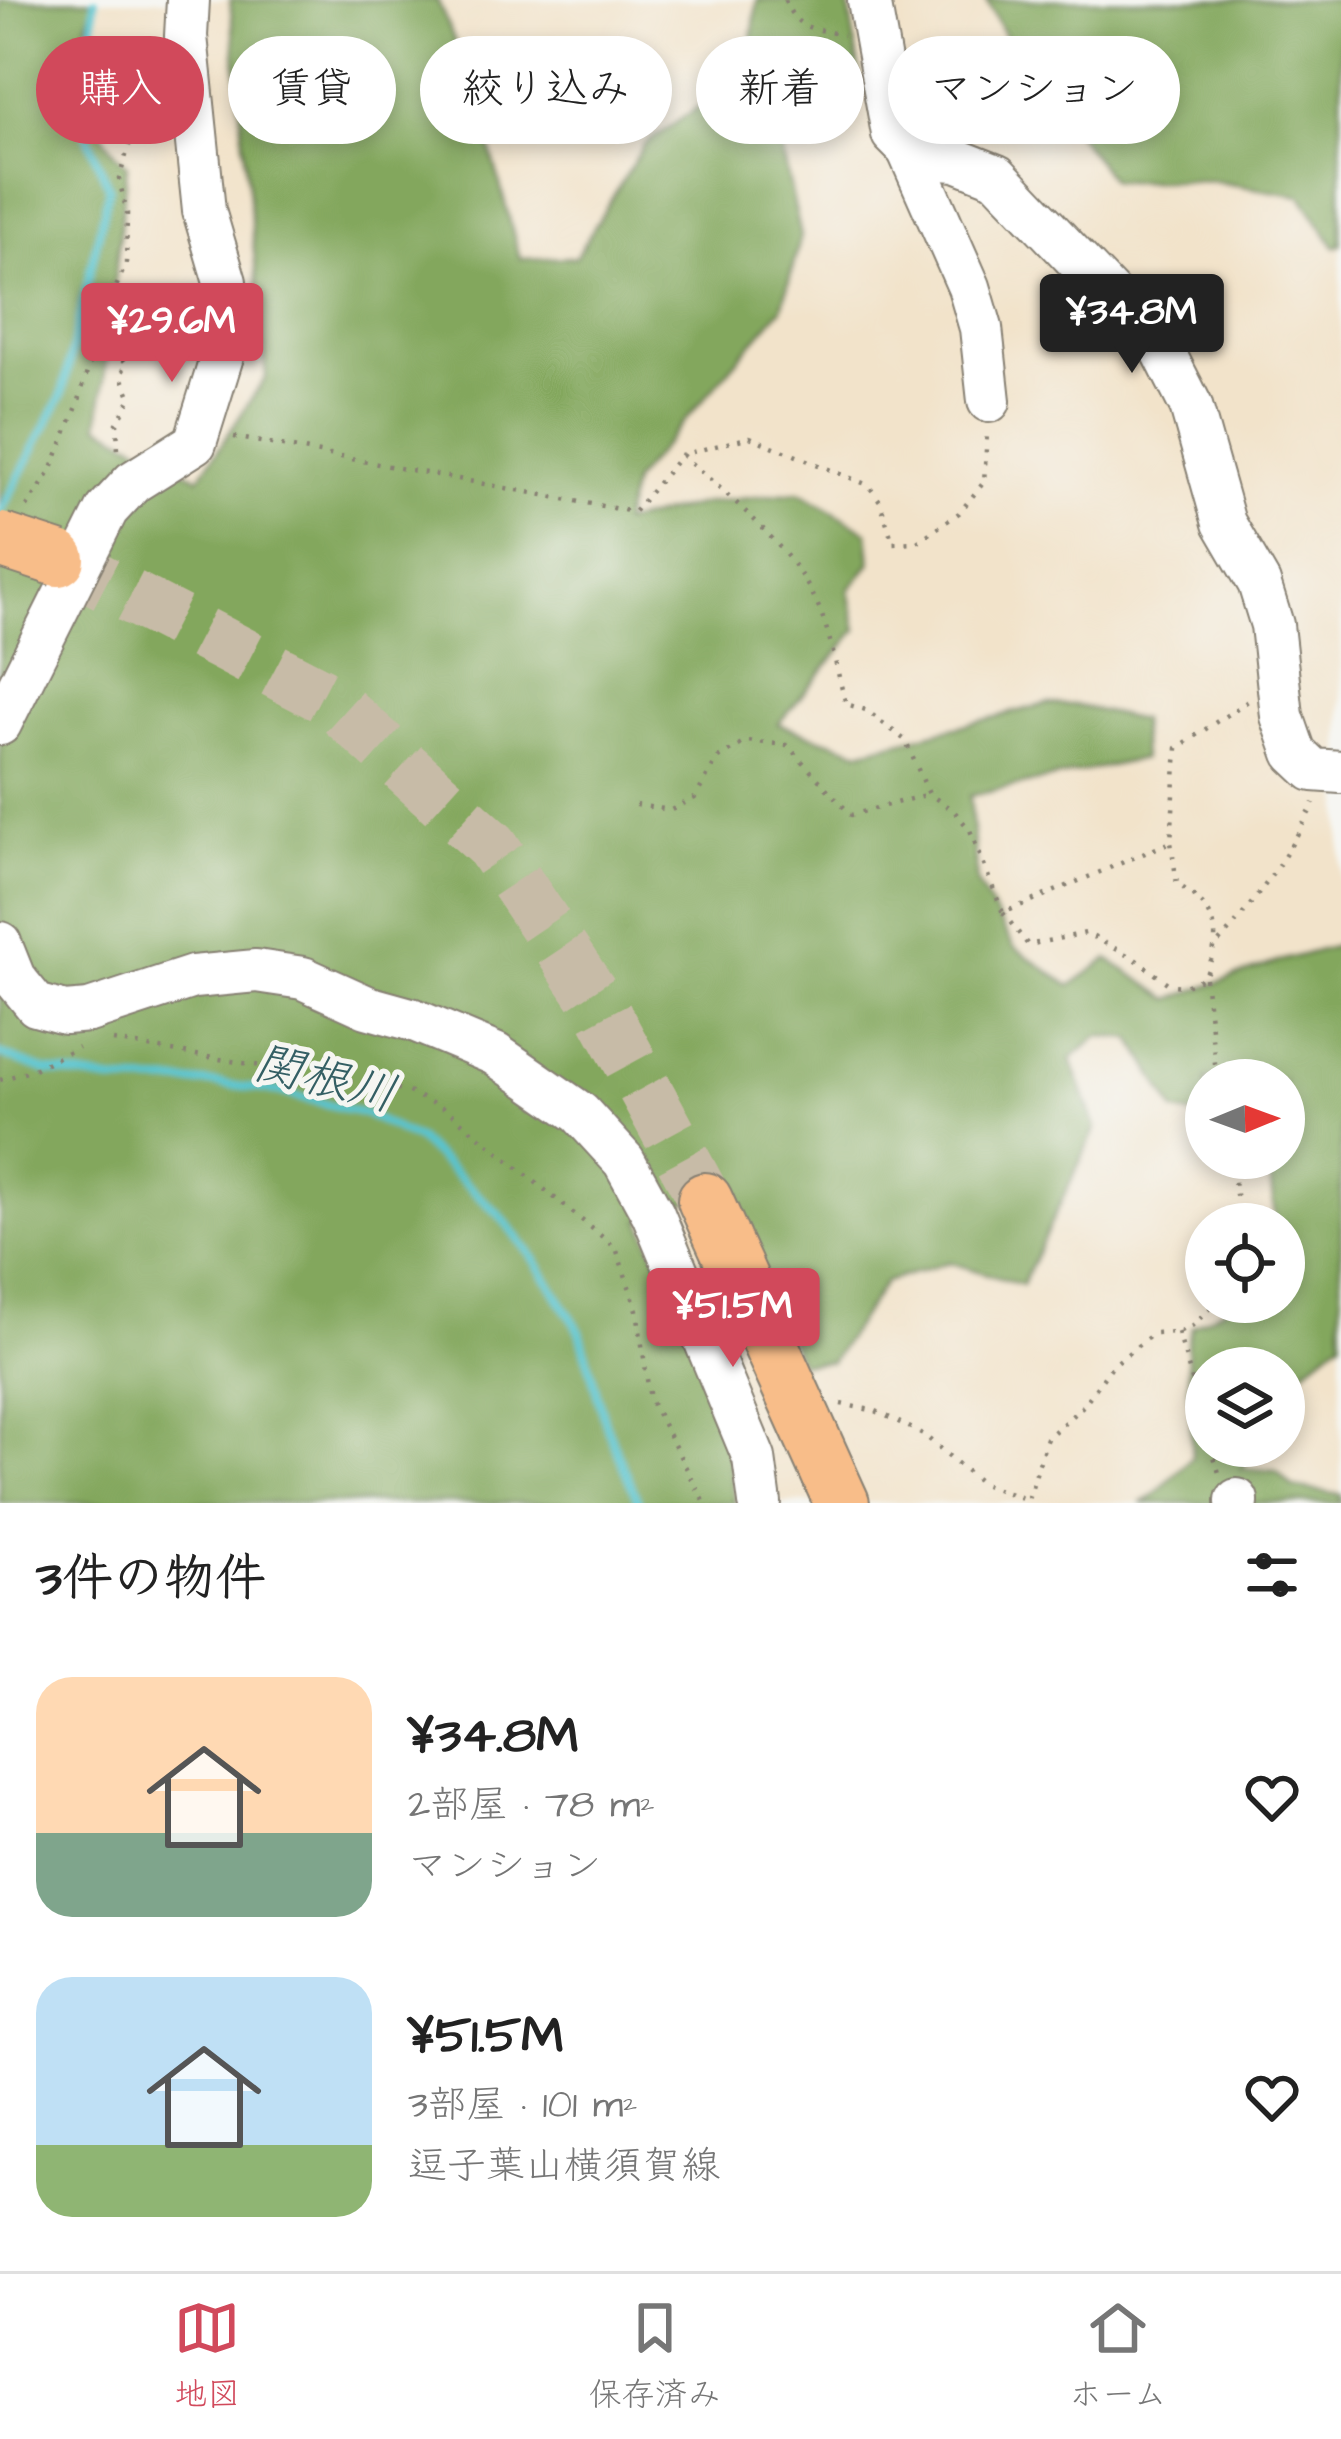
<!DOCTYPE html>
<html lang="ja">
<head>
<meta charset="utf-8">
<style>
  :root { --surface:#fff; --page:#f6f6f6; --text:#222; --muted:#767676; --line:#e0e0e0; --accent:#d1495b }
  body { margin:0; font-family:"Architects Daughter","Klee One",sans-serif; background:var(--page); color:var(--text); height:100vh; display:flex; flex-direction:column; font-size:45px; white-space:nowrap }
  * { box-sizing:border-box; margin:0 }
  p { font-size:39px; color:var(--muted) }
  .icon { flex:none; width:66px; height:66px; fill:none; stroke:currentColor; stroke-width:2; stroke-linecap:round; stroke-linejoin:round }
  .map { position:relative; height:1503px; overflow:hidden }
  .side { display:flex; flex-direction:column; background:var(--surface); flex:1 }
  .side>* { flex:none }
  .guide { position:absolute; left:36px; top:36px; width:1269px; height:108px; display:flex; gap:24px }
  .needle { width:78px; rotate:89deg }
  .fabs { position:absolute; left:1185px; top:1059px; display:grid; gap:24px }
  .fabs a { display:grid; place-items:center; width:120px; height:120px; border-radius:50%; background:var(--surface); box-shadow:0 6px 18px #0003; font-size:60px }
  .price { position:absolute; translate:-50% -102px; padding:0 27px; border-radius:12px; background:var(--accent); color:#fff; font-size:39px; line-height:78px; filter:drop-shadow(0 3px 6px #0008) }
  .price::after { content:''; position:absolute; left:50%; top:72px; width:36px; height:27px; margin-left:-18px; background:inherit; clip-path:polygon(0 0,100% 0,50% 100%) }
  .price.active { background:#222; color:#fff }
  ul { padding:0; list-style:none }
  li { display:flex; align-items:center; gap:36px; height:300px; padding:0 36px }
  li span { display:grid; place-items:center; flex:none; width:336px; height:240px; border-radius:36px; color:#555 }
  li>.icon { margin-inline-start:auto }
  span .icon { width:144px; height:144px; fill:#fffc; stroke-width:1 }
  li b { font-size:51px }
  h2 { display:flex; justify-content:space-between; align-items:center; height:144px; padding:0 36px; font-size:51px }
  .pill { padding:0 42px; border-radius:54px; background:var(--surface); box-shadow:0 6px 18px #0003; font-size:42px; line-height:108px }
  .pill.active { background:var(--accent); color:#fff }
  .menu { display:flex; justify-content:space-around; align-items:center; height:168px; border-top:3px solid var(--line); background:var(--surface); font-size:33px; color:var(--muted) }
  .menu a { display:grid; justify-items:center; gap:6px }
  .menu .active { color:var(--accent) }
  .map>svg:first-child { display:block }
  .forest { fill:#83a75d; stroke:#50623c; stroke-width:3 }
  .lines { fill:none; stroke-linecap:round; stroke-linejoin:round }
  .stream { stroke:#58c4cf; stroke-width:8 }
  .major-tunnel { stroke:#c7bba7; stroke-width:54; stroke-dasharray:54 27; stroke-linecap:butt }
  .minor-casing { stroke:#878073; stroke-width:46 }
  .major-casing { stroke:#878073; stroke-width:58 }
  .path { stroke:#878073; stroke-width:4.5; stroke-dasharray:3 9; stroke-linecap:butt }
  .minor { stroke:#fff; stroke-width:42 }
  .major { stroke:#f8bd89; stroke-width:54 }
  .major-bridge-casing { stroke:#878073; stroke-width:58; stroke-linecap:butt }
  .major-bridge { stroke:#f8bd89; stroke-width:54 }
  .labels { text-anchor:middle; stroke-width:10; stroke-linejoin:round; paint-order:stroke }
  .water-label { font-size:48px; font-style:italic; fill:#345f64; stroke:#f6f6f2 }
</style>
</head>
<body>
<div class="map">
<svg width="1341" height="1503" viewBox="0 0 1341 1503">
  <rect width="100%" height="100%" fill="#f6f6f2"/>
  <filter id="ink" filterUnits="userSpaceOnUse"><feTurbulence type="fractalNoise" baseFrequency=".00833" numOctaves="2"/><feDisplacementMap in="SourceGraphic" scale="24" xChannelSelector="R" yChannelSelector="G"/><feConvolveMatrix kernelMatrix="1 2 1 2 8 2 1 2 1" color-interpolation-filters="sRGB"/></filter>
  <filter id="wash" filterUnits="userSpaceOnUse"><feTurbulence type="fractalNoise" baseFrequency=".004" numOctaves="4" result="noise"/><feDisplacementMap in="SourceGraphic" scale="48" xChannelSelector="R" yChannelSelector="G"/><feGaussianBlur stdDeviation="2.7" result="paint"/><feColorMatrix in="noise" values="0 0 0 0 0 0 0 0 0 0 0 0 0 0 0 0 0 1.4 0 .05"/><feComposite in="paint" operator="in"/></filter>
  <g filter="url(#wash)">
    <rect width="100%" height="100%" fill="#f2e3ca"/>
    <g class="forest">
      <path d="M0 0H96C69 58 82 122 127 165L99 425 199 478 266 377 230 0H437L473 83 520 259 576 257 644 145 748 72 757 0H848L861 82 839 79 828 57 809 54 783 91V155L801 236 782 308 633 481 622 523 706 503 799 492 868 532 871 563 849 590 857 630 778 724 860 751 1047 704 1074 705 1140 720 1142 759 970 796 977 883 1014 947 1070 986 1108 959 1170 999 1283 960 1336 946 1341 949V1340L1296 1376 1284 1397V1368H1206V1446H1254L1242 1468 1276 1471 1293 1487 1341 1495V1503H1141L1152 1497 1192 1457 1187 1343 1192 1326 1236 1302H1284V1224H1276L1270 1178 1262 1158H1284V1080H1206V1118L1175 1112 1132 1039 1099 1036 1071 1059 1096 1128 1022 1285 949 1262 885 1282 831 1362 800 1363 719 1189 641 1220 725 1416 735 1503H0Z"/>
      <path d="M986 0H1341V245L1335 247 1301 196 1212 181H1112L1008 42Z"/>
    </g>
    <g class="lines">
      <g class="stream">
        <path d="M0 513 62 395 109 188 85 130 95 0"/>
        <path d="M0 1054 46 1071 116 1082 213 1083 280 1092 365 1114 417 1139 499 1214 535 1260 580 1331 605 1423 639 1503"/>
      </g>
    </g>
  </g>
  <g filter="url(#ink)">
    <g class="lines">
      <path class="major-tunnel" d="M58 559 329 699 492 846 601 1008 705 1200"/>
      <g class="minor-casing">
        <g id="minor">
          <path d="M869 0 893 134 908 149 926 158 956 160 997 176 1162 349 1191 406 1224 523 1259 583 1272 625 1282 716 1295 753 1313 770 1341 772"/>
          <path d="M908 149 969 287 981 328 989 401"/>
          <path d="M0 724 107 510 133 482 195 443 228 337 225 282 204 211 186 36 188 0"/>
          <path d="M0 943 14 978 36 1005 65 1013 89 1011 193 977 256 971 303 978 367 1007 414 1020 495 1054 580 1113 624 1161 653 1214 754 1458 760 1503"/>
          <path d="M1237 1503V1500"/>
        </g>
      </g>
      <g class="major-casing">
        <path id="major" d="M705 1200 842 1503"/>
      </g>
      <g class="path">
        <path d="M785 0C796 31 814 28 843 35"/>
        <path d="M99 332 127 364 121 374 131 398 117 423 118 453"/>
        <path d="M234 437 634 512 681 455 750 437 868 485 880 501 893 543 917 542 959 513 984 482 987 434"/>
        <path d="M682 455C731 498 783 539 814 597 830 628 836 670 846 704L866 710 905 740 929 794 954 811 970 830 1003 913 1171 842"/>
        <path d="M27 507 51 471 78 404 102 319 126 264 127 213 119 179 140 109 150 46"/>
        <path d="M636 805 671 810 695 798 718 758 747 741 787 745 851 815 929 794"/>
        <path d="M1003 913 1028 945 1086 933 1135 959 1170 985 1186 986 1205 977C1223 932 1219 911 1177 884L1171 842 1177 748 1248 701"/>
        <path d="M1219 942C1257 900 1289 854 1314 803"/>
        <path d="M1205 978 1217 1080"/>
        <path d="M113 1041 404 1090 447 1110 616 1248 637 1310 650 1400 705 1503"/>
        <path d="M0 1080 30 1071 78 1047"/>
        <path d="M1231 1158 1240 1224"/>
        <path d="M1178 1332 1206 1428"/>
        <path d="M841 1404 876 1411 923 1434 982 1484 1028 1500 1047 1438 1083 1406 1112 1366 1154 1333 1178 1332 1192 1326 1217 1302"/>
        <path d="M1211 1446 1219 1473"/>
      </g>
      <use href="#minor" class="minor"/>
      <use href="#major" class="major"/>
      <g class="major-bridge-casing">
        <path id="major-bridge" d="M0 540 58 559"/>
      </g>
      <use href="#major-bridge" class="major-bridge"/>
    </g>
  </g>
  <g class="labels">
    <g class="water-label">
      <text transform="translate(326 1077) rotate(14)" y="17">関根川</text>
    </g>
  </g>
</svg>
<div class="fabs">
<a><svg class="needle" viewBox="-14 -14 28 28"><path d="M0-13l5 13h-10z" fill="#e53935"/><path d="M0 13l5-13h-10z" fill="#767676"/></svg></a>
<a><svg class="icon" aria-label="locate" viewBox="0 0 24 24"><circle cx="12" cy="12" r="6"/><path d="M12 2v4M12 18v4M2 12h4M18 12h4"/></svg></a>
<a><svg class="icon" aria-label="layers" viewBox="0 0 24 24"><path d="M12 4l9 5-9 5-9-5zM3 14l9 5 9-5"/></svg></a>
</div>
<b class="price active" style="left:1132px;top:376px">¥34.8M</b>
<b class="price" style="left:172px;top:385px">¥29.6M</b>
<b class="price" style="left:733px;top:1370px">¥51.5M</b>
<div class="guide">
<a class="pill active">購入</a>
<a class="pill">賃貸</a>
<a class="pill">絞り込み</a>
<a class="pill">新着</a>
<a class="pill">マンション</a>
</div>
</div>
<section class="side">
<h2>3件の物件<svg class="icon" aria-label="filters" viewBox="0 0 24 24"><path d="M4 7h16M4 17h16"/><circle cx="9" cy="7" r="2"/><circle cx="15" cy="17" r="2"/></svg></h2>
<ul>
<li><span style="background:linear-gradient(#ffd9b3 65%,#7fa58c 0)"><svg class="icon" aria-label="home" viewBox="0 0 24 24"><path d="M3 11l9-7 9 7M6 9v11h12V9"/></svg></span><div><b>¥34.8M</b><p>2部屋 · 78 m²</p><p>マンション</p></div><svg class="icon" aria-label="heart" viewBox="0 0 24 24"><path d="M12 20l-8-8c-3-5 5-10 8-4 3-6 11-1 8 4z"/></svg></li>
<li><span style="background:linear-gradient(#bfe0f5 70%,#8fb573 0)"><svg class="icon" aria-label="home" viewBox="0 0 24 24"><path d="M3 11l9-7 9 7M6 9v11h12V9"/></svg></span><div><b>¥51.5M</b><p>3部屋 · 101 m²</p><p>逗子葉山横須賀線</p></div><svg class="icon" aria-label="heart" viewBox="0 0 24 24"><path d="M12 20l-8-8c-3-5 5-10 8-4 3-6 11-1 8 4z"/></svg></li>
</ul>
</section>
<nav class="menu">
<a class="active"><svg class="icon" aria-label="map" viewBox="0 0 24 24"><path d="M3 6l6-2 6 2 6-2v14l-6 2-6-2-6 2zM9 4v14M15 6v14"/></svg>地図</a>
<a><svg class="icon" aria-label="saved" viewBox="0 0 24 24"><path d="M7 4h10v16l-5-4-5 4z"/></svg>保存済み</a>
<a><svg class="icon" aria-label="home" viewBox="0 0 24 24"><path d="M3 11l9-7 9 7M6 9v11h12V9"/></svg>ホーム</a>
</nav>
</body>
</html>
